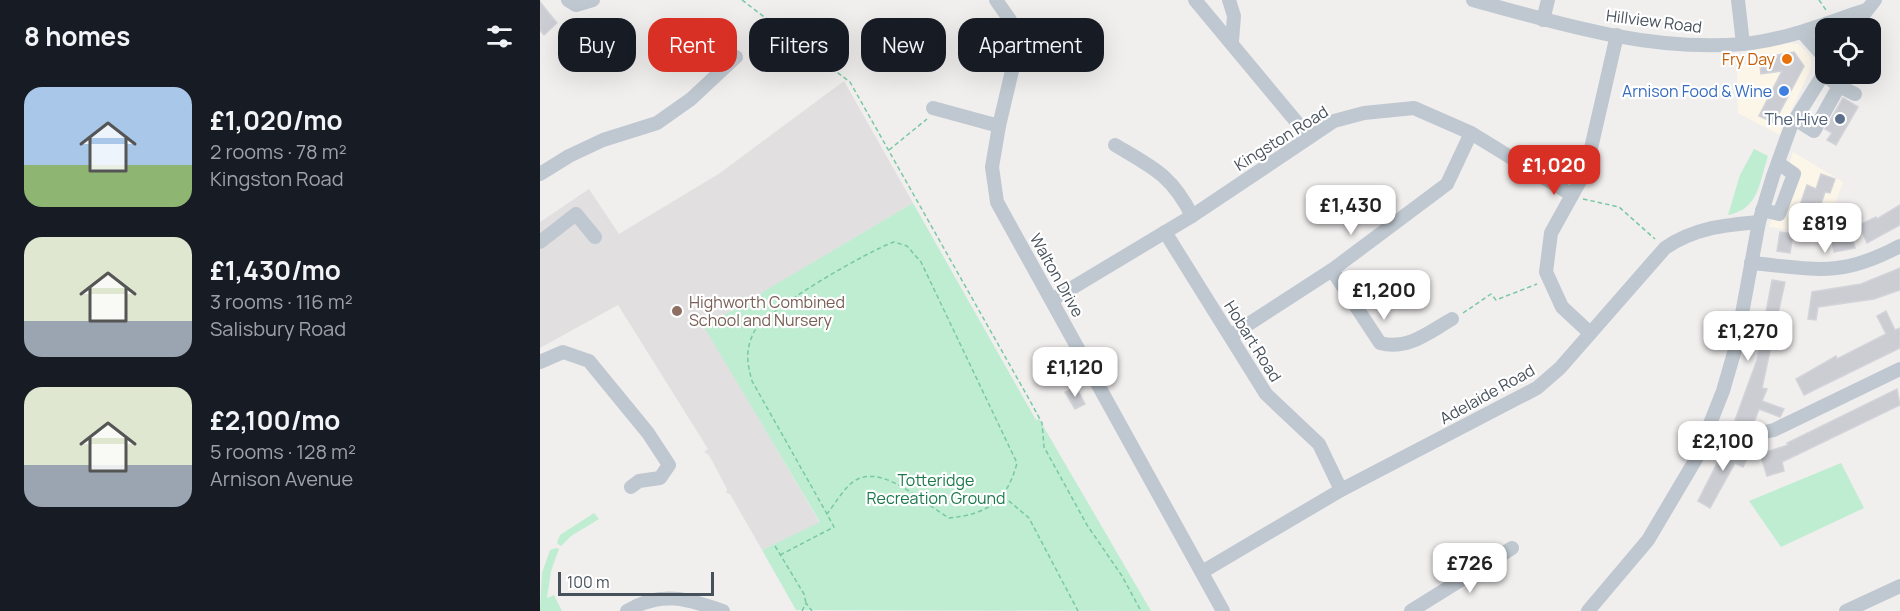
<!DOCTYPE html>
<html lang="en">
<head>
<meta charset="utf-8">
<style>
  :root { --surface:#171b24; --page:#20242c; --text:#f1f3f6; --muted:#9ea1a6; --accent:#d93025 }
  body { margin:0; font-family:Manrope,sans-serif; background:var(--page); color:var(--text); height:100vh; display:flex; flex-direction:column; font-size:22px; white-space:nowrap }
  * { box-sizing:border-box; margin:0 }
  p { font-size:20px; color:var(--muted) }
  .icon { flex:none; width:33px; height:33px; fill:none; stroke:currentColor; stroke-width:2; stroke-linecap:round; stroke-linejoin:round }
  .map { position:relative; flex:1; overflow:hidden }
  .drawer { display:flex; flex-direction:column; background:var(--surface); width:540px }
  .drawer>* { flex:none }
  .top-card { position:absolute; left:18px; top:18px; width:570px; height:54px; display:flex; gap:12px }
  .buttons { position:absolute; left:1275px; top:18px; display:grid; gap:12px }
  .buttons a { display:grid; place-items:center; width:66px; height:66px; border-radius:12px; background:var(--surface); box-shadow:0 6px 24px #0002; font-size:30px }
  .scale { position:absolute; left:18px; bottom:15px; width:156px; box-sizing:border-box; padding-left:6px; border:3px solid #47515b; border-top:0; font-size:16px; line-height:21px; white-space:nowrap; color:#47515b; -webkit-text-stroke:4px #fff; paint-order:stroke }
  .price { position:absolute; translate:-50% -51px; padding:0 14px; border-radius:12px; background:#fff; color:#222; font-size:20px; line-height:39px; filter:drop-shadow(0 2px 3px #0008) }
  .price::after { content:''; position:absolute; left:50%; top:36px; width:18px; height:14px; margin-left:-9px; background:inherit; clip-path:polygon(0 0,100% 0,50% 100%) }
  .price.on { background:var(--accent); color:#fff }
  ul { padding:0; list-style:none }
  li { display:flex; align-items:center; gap:18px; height:150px; padding:0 24px }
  li span { display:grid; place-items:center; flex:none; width:168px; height:120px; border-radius:18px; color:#555 }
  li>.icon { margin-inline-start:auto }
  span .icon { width:72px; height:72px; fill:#fffc; stroke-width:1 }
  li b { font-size:26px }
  h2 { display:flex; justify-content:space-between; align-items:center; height:72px; padding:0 24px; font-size:26px }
  .tag { padding:0 21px; border-radius:18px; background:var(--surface); box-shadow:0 6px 24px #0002; font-size:21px; line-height:54px }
  .tag.on { background:var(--accent); color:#fff }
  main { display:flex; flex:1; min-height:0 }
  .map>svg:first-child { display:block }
  .commercial { fill:#fbf6e8 }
  .education { fill:#e2dfe0 }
  .green { fill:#beedd1 }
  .building { fill:#cbcdd3; stroke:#d2d4d9; stroke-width:1.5 }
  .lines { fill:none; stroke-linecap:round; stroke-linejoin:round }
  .path { stroke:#78c9a2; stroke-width:1.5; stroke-dasharray:4.5 3; stroke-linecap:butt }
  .minor { stroke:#bfc8d0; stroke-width:14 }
  .food-dot { fill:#e8710a; stroke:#fff; stroke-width:2 }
  .shop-dot { fill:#3f7fe0; stroke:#fff; stroke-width:2 }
  .service-dot { fill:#5c6f8a; stroke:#fff; stroke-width:2 }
  .education-dot { fill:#8d6e63; stroke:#fff; stroke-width:2 }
  .labels { text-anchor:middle; stroke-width:4.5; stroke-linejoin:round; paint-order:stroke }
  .street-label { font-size:16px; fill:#47515b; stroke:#fff }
  .food-label { font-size:16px; fill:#c56008; stroke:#fff; text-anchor:end }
  .shop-label { font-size:16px; fill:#366cbe; stroke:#fff; text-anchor:end }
  .service-label { font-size:16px; fill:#4e5e75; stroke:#fff; text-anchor:end }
  .education-label { font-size:16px; fill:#785e54; stroke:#fff; text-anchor:start }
  .park-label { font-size:16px; fill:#1b794b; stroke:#fff }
</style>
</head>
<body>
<main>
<section class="drawer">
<h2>8 homes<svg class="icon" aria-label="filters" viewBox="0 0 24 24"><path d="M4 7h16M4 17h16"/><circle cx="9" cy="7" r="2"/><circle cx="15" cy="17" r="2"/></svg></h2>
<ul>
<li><span style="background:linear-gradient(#a9c7e8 65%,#8fb573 0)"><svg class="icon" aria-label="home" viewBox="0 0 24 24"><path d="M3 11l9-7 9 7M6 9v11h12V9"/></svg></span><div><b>£1,020/mo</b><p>2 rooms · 78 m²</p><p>Kingston Road</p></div></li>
<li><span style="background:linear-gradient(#dfe7d0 70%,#9aa5b1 0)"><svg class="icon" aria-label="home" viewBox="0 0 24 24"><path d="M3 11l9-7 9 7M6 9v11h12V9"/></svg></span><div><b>£1,430/mo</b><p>3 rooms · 116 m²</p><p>Salisbury Road</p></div></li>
<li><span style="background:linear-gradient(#dfe7d0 65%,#9aa5b1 0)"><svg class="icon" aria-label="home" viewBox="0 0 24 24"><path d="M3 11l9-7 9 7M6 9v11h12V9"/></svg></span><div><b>£2,100/mo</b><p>5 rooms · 128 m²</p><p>Arnison Avenue</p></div></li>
</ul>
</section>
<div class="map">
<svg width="1360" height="611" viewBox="0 0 1360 611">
  <rect width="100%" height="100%" fill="#f1eeee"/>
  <g class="commercial">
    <path d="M1248 43 1258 44 1266 51 1271 58V68L1240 135 1198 113 1197 64H1208V53L1218 48Z"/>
    <path d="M1253 152 1303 182 1284 235 1229 227Z"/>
  </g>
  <path class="education" d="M304 81 373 203 165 327 280 523 222 550 190 494 186 493 187 489 169 455 164 452 168 449 78 305 0 348V222L49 189 79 234 180 173Z"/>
  <g class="green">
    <path d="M1214 149 1228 156C1219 183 1219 209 1188 215L1200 175Z"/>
    <path d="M373 203 496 420 499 419 611 611 256 610 222 550 280 522 164 327Z"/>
    <path d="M1301 463 1324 508 1241 547 1209 501Z"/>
    <path d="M54 513 59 519 31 536 21 546 17 543 20 535Z"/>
    <path d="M16 548 19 549 11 571 7 598 14 595 22 611H0L2 573 10 550Z"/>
  </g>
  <g class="building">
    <path d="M0 2 17 23 4 35 0 30Z"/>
    <path d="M491 43H510V53H504V63H492Z"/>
    <path d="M1254 52 1264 66 1234 123 1219 116 1242 71 1221 74 1219 58Z"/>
    <path d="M1303 98 1318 107 1296 145 1287 140 1292 133 1285 129Z"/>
    <path d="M1281 174 1295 179 1290 193 1285 192 1280 207 1272 204 1269 212 1259 208 1267 185 1276 189Z"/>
    <path d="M1360 205V225L1327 243 1319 225 1336 217 1337 219Z"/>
    <path d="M1311 230 1315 248 1294 252 1291 234Z"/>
    <path d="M1240 232 1253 234 1250 253 1237 251Z"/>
    <path d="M1360 268V290L1334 299 1278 307 1276 320 1268 319 1272 292 1321 284Z"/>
    <path d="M1232 280 1245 282 1222 388 1227 389 1222 401 1244 409 1240 417 1219 409 1213 425 1205 427 1194 423 1217 360Z"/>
    <path d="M1346 311 1355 330 1360 328V348L1264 395 1256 379 1296 356 1297 359 1346 334 1337 316Z"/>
    <path d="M536 387 545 404 535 409 525 392Z"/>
    <path d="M1357 389 1360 405 1242 462 1244 471 1227 476 1220 454 1248 445 1247 443Z"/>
    <path d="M1188 442 1211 451 1203 467 1195 463 1170 508 1158 501Z"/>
  </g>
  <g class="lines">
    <g class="path">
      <path d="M202 0 310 82 489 399 502 423 504 447 547 525 582 576 601 611"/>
      <path d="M1279 0 1286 10"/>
      <path d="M349 150 387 119"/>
      <path d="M1043 199 1079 207 1115 239"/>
      <path d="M923 313 951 294 956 300 997 284"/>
      <path d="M463 496 489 518 538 611"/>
      <path d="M235 546 264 594 266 603"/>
      <path d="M240 555 294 527 287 514 212 381C207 363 205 350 214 332 223 311 330 250 354 242L367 246 381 262 477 463C467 501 448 514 409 518 386 505 346 466 318 479 306 484 295 504 287 514"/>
      <path d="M262 611 266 603 272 611"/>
    </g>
    <g class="minor">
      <path d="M28 0 36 5 53 0"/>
      <path d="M456 0 470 20 475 58 459 126 452 167 457 202 683 611"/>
      <path d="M655 0 769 137"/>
      <path d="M689 0 694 16 692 41"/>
      <path d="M933 0C1019 24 1113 52 1203 44 1246 40 1286 23 1326 10"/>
      <path d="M1198 0 1203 44"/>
      <path d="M1003 20 1008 0"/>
      <path d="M1313 28 1335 0"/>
      <path d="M1262 32 1286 59"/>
      <path d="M1299 86 1315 94"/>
      <path d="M393 108 459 126"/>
      <path d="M1255 119 1274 131 1299 86 1283 74"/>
      <path d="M575 145C612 167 632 175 652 216"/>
      <path d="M0 174 29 156 63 140 117 123 151 99 196 57"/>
      <path d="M1222 210 1239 214 1254 174 1238 163"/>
      <path d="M625 232 726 394 779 444 801 490"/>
      <path d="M0 242 36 214 55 237"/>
      <path d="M1211 263C1276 269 1300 278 1360 246"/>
      <path d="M792 270 840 343C867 351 889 332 912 319"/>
      <path d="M512 300 652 216 794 121 824 113 874 108 931 133 1032 195"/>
      <path d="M1050 333 1022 307 1006 272 1011 233 1046 170 1077 35"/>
      <path d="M690 336 792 270 907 184 931 133"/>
      <path d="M0 362 23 352 49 361 108 433 129 465 120 478 99 481 91 487"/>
      <path d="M1169 426 1201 437 1234 430 1360 369"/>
      <path d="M662 572 801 490 997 388 1020 368 1125 248C1154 228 1184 225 1219 222"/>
      <path d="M87 611C121 590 148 599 183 611"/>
      <path d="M871 611 972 548"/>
      <path d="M1048 611 1108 540 1156 459 1183 391 1196 346 1219 222 1233 176 1251 126 1286 70"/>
      <path d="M1306 611 1360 586"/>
    </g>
  </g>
  <circle class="food-dot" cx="1247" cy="59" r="6"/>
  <circle class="shop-dot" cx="1244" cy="91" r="6"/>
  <circle class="service-dot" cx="1300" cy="119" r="6"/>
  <circle class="education-dot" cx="137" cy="311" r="6"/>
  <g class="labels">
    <g class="street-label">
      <text transform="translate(1114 21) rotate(7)" y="6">Hillview Road</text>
      <text transform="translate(741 138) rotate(-32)" y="6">Kingston Road</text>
      <text transform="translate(517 275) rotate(61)" y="6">Walton Drive</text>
      <text transform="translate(713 341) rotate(58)" y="6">Hobart Road</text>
      <text transform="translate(947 394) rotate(-29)" y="6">Adelaide Road</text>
    </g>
    <g class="food-label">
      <text x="1235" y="65">Fry Day</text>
    </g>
    <g class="shop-label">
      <text x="1232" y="97">Arnison Food &amp; Wine</text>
    </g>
    <g class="service-label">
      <text x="1288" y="125">The Hive</text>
    </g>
    <g class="education-label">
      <text x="149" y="308">Highworth Combined<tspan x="149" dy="18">School and Nursery</tspan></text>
    </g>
    <g class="park-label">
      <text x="396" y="486">Totteridge<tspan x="396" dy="18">Recreation Ground</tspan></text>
    </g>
  </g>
</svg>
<div class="buttons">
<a><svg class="icon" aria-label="locate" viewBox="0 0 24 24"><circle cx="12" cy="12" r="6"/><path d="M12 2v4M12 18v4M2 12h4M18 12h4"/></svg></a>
</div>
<div class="scale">100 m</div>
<b class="price on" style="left:1014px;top:196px">£1,020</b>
<b class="price" style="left:811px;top:236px">£1,430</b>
<b class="price" style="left:1285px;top:254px">£819</b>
<b class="price" style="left:844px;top:321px">£1,200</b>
<b class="price" style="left:1208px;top:362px">£1,270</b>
<b class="price" style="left:535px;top:398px">£1,120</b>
<b class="price" style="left:1183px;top:472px">£2,100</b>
<b class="price" style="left:930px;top:594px">£726</b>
<div class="top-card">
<a class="tag">Buy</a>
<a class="tag on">Rent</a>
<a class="tag">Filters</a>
<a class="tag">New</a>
<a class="tag">Apartment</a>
</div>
</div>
</main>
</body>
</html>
